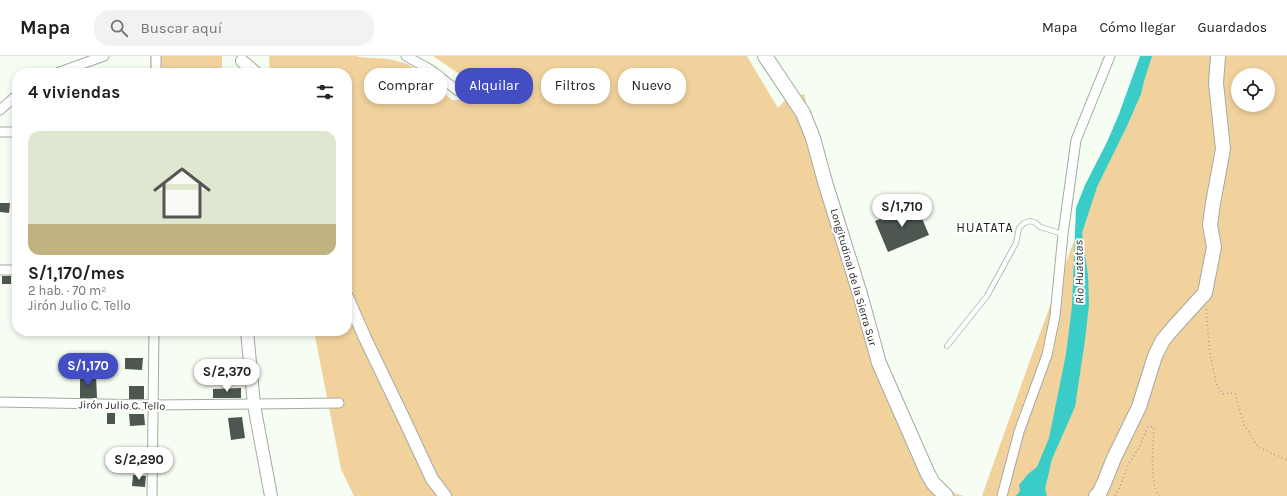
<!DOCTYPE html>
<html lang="es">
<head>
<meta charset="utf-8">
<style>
  :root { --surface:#fff; --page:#f2f2f2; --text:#202124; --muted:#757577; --line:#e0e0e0; --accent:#434ec2 }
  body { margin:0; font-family:Karla,sans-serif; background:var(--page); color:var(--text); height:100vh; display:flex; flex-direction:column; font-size:15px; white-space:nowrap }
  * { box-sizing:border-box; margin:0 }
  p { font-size:13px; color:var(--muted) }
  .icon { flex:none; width:22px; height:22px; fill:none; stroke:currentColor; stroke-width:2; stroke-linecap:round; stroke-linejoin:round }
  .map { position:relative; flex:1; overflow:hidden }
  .panel { position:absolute; left:12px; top:12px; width:340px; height:268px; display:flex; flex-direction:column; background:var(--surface); border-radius:16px; box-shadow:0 2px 6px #0003 }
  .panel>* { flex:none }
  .guide { position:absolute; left:364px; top:12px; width:380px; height:36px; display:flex; gap:8px }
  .buttons { position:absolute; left:1231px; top:12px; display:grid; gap:8px }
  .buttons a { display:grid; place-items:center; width:44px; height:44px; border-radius:50%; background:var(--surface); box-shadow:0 2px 6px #0003; font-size:20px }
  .price { position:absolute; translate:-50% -34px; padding:0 9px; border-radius:14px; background:#fff; color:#222; font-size:13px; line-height:26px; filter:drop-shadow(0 1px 2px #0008) }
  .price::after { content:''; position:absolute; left:50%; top:24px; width:12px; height:9px; margin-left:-6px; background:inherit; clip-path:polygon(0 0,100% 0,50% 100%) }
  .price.current { background:var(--accent); color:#fff }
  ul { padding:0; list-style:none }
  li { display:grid; align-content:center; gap:8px; height:212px; padding:0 16px }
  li+li { border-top:1px solid var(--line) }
  li span { display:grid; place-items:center; height:124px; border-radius:12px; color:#555 }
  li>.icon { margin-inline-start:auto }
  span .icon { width:72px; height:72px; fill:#fffc; stroke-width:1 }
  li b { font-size:17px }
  h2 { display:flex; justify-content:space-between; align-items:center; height:48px; padding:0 16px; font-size:17px }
  .tag { padding:0 14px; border-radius:16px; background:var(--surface); box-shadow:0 2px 6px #0003; font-size:14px; line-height:36px }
  .tag.current { background:var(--accent); color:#fff }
  header { display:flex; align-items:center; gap:24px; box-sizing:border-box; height:56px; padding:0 20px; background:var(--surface); border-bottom:1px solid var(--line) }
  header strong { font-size:19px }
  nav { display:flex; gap:22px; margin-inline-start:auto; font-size:14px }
  .search { width:280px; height:36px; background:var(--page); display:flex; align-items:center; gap:10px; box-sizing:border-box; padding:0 14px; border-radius:16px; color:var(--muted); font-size:15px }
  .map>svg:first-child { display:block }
  .green { fill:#f1d29d; fill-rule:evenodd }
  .water { fill:#3acdc8 }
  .building { fill:#4c5751 }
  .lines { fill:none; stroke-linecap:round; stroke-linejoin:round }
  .service-casing { stroke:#a4aba1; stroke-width:6 }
  .minor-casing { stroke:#a4aba1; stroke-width:11 }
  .secondary-casing { stroke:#a4aba1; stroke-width:14 }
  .primary-casing { stroke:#a4aba1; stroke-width:16 }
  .path { stroke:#9ca29a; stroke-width:1.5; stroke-dasharray:1 3; stroke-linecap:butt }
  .service { stroke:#fff; stroke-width:4.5 }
  .minor { stroke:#fff; stroke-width:9 }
  .secondary { stroke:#fff; stroke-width:12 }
  .primary { stroke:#fff; stroke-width:14 }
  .labels { text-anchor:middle; stroke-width:4; stroke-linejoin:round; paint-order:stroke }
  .street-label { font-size:11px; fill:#1d1f1b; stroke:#fff }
  .water-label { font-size:12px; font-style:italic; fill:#172f2e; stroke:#fff }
  .quarter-label { font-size:13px; letter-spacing:1px; fill:#1d1f1b; stroke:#fff }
</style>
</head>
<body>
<header>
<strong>Mapa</strong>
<div class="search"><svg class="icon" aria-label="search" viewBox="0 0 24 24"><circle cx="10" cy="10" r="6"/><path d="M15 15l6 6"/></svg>Buscar aquí</div>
<nav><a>Mapa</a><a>Cómo llegar</a><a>Guardados</a></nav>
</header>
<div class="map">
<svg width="1287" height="440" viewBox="0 0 1287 440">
  <rect width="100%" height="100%" fill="#f6fef3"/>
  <g class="green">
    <rect x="150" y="0" width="72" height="17"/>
    <path d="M269 0H356L359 1 389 3 405 7 423 17 432 27 452 44H478L481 35 465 22 433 0H747L778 52 784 45 804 38 867 268 922 406 944 434 964 440H354L341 413 314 275H347V17H270Z"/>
    <path d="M1142 0H1287V440H982L1029 307ZM1238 19H1268V49H1238Z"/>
  </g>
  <path class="water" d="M1140 0H1152L1144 25 1141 38 1127 70 1097 131 1082 177 1088 219 1089 249 1085 284 1075 351 1052 403 1045 433 1047 440H1015L1018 438 1020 435 1019 429 1028 418 1037 411 1049 382 1066 298 1072 250 1076 152 1085 129 1107 86 1119 58Z"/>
  <g class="building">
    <path d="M0 147H10L9 157 0 156Z"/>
    <path d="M916 148 929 179 888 196 875 165Z"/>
    <rect x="2" y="220" width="9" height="8"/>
    <path d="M125 302H143L142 314 125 313Z"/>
    <path d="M80 319H96L97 342H80Z"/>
    <rect x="129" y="330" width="15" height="13"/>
    <path d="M241 332V342H213V333Z"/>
    <rect x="107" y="357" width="8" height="11"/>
    <path d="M129 358H144L145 369 130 370Z"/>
    <path d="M242 361 245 382 231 384 228 362Z"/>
    <path d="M133 419 146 420 145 431 132 430Z"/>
  </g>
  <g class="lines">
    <g class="service-casing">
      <path id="service" d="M947 290 987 240 1016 187 1019 172 1024 167 1030 165 1036 167 1040 171 1063 178"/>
    </g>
    <g class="minor-casing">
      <g id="minor">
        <path d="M406 0 431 14 458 35 471 37H483L492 35 515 42 522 39"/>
        <path d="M57 17 104 0"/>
        <path d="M156 17V0"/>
        <path d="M0 54 17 39"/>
        <path d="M0 76H17"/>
        <path d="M0 214H17"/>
        <path d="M0 346 153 349 339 347"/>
        <path d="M152 440 154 275"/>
        <path d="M1002 440 1019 376 1047 299 1055 260 1063 178 1076 84 1110 0"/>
      </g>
    </g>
    <g class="secondary-casing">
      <g id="secondary">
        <path d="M242 5 256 17"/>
        <path d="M347 241 365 282 404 363 432 423 445 440"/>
        <path d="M247 275 254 349 271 440"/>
      </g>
    </g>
    <g class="primary-casing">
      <g id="primary">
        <path d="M765 0 803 57 813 82 825 126 860 238 879 307 927 416 933 427 946 440"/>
        <path d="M1096 440 1099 438 1104 427 1114 402 1139 351 1155 300 1163 284 1174 271 1205 237 1214 191 1210 169 1213 147 1223 93 1216 27 1218 0"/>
      </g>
    </g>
    <g class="path">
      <path d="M1206 253 1210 298 1217 330 1223 338 1229 337 1235 338 1244 369 1258 391 1287 404"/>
      <path d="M1115 440 1120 431 1128 409 1139 392 1148 371 1151 370 1154 372C1153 391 1149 423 1159 440"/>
    </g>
    <use href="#service" class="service"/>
    <use href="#minor" class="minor"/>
    <use href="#secondary" class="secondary"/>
    <use href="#primary" class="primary"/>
  </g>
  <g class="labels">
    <g class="street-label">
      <text transform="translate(854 221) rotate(74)" y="4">Longitudinal de la Sierra Sur</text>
      <text transform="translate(122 349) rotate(1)" y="4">Jirón Julio C. Tello</text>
    </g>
    <g class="water-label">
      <text transform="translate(1079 216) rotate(-91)" y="4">Rio Huatatas</text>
    </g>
    <g class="quarter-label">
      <text x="985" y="176">HUATATA</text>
    </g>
  </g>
</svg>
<div class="buttons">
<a><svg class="icon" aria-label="locate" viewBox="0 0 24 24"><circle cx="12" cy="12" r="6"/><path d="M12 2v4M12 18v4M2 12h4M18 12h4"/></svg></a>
</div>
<b class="price" style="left:902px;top:172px">S/1,710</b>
<b class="price current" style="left:88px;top:331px">S/1,170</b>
<b class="price" style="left:227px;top:337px">S/2,370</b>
<b class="price" style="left:139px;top:425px">S/2,290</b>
<div class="guide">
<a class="tag">Comprar</a>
<a class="tag current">Alquilar</a>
<a class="tag">Filtros</a>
<a class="tag">Nuevo</a>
</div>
<section class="panel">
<h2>4 viviendas<svg class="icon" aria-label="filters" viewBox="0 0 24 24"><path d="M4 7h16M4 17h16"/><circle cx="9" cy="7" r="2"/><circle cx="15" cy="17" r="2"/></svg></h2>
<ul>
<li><span style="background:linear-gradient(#dfe7d0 75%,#c2b280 0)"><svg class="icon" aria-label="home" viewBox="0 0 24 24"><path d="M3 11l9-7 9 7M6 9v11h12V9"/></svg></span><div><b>S/1,170/mes</b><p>2 hab. · 70 m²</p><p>Jirón Julio C. Tello</p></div></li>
</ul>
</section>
</div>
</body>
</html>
